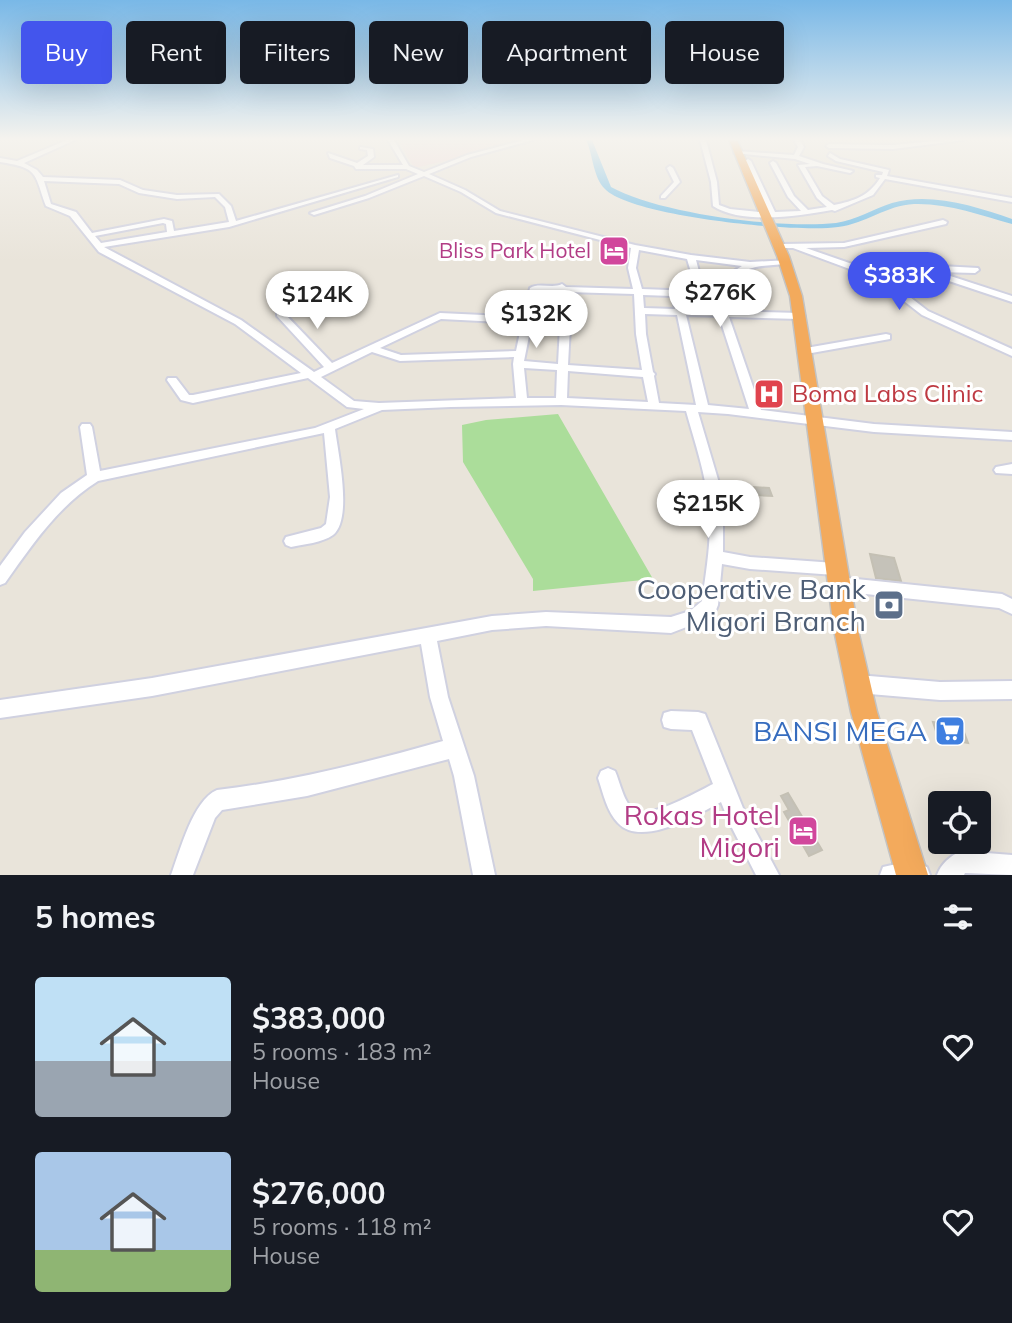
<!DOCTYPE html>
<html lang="en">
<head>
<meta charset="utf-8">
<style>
  :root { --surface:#171b24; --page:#242831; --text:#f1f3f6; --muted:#9ea1a6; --accent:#4355ed }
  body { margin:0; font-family:Mulish,sans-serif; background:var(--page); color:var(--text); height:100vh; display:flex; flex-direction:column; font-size:26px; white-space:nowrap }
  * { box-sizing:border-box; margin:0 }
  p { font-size:23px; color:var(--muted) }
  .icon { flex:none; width:38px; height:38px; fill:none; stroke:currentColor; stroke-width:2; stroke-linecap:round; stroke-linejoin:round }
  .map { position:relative; height:875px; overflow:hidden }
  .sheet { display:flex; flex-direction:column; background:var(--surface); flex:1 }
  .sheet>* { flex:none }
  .top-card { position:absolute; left:21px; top:21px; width:971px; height:63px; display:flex; gap:14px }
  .tools { position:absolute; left:928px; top:791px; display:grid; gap:14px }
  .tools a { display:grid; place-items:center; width:63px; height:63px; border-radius:7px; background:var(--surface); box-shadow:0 7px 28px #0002; font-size:35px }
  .price { position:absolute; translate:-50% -60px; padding:0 16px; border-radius:24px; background:#fff; color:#222; font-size:23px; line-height:46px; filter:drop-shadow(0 2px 4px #0008) }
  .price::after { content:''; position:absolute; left:50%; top:42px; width:21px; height:16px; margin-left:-10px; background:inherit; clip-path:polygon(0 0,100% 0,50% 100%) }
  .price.on { background:var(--accent); color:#fff }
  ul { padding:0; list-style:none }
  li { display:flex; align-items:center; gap:21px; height:175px; padding:0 35px }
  li span { display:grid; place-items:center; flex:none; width:196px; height:140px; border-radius:7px; color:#555 }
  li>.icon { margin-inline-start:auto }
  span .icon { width:84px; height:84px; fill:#fffc; stroke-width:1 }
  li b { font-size:30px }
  h2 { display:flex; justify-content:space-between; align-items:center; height:84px; padding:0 35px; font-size:30px }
  .chip { padding:0 24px; border-radius:7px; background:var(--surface); box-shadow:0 7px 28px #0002; font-size:24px; line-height:63px }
  .chip.on { background:var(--accent); color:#fff }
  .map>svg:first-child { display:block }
  .medical { fill:#f0d8d7 }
  .green { fill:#abdd9a }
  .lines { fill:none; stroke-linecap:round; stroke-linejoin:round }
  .river { fill:#73bde6; fill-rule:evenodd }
  .building { fill:#c5c2b9; stroke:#c4c0b4; stroke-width:2 }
  .minor-casing { stroke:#d0d1e0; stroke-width:4 }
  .highway-casing { stroke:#c3c3c3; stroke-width:3 }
  .minor { fill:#fff; fill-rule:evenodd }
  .highway { fill:#f3aa5c; fill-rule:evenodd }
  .labels { text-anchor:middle; stroke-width:6; stroke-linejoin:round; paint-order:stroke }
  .far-hotel-label { font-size:21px; fill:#b23c85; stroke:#fff; text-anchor:end }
  .health-label { font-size:24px; fill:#be3a42; stroke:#fff; text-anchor:start }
  .near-service-label { font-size:28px; fill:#4e5e75; stroke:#fff; text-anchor:end }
  .near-shop-label { font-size:28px; fill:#366cbe; stroke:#fff; text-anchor:end }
  .near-hotel-label { font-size:28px; fill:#b23c85; stroke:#fff; text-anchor:end }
</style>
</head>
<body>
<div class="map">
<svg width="1012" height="875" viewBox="0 0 1012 875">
  <rect width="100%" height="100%" fill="#e9e4da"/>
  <path class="medical" d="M398 140H539L414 168Z"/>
  <path class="green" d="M558 414 653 579 533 591V579L463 462 462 425 486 420Z"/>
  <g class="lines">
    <path class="river" d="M586 140H592L611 187C660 214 780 229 836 223 856 220 873 209 892 203 930 192 975 206 1012 219V224C980 215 948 203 914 204 887 205 865 224 838 227 798 233 632 217 605 189 593 178 593 154 586 140Z"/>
  </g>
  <g class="building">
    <path d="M736 486 769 488 772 496 739 494Z"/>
    <path d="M870 554 894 558 901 581 876 578Z"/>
    <path d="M880 598 894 600 900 616 886 615Z"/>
    <path d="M933 722 962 727 968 743 946 739 944 735 937 734Z"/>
    <path d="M788 793 822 850 809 856 784 812 789 810 781 796Z"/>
  </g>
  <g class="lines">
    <g class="minor-casing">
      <g id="minor">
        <path d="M67 140H75L24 163 37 170 43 177 120 180 143 190 177 195 219 194 231 206 236 221 398 175V177L229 227 104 247 241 320 314 372 324 367 277 316V312H283L332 363 440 313 523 317 530 288C539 282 552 289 562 284L566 287 633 289 628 268 631 248 496 213 461 192 424 176 369 198 314 215 310 213 365 196 418 174 406 169H356L354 166 330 158 328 153 357 163 368 156 367 150 360 149V147L373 149 374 157 363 165H403L388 140H394L409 166 424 172 467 155 524 140H533L471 157 429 174 465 190 500 211 635 245 691 255 750 262 789 260V264H786C747 267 730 266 729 311L800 313 805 316 800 319 729 317 761 410 874 424 1012 432V440L874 432 728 414 698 412 719 483 723 511V552L750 557 835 563 840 564 843 569 840 574 835 575 750 569 722 564 718 605 716 610 702 621 671 633 546 626 492 630 437 641 448 697 474 776 495 875H473L454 776 449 759 307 796 222 810 215 818 193 875H171C180 851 193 800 217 790 294 781 369 762 443 741L430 697 421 644 152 696 0 718V700L152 678 492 616 546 612 671 617 690 611 702 601C706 571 712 539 709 508 706 475 695 443 686 411L561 405 451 407 382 410 335 429C338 453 353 519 333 535 322 543 304 544 291 547L286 545 284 541 286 537 321 528 326 524 330 497 324 433 98 481C58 506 32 545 5 583L0 585V566L25 532 61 493 87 475 80 427 82 424H90L92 427 100 471 315 428 364 409 347 407 308 378 193 403 181 400 167 380 168 378H176L189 395H193L301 373 235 324 99 252 70 216 46 206C34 173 39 168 0 162V158L17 161ZM44 181 119 184 139 193 177 199 215 197 225 207 229 222 174 231 172 221 164 219 92 233 76 212 51 204ZM163 223 166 224 167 232 101 243 95 236ZM639 250 687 259 693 279 697 282 701 279 696 260 742 266 729 274 722 292 642 289 636 268ZM538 291 558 292 560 326 558 364 524 361ZM567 292 634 294 636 334 642 370 568 365 570 326ZM643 295 672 296 675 309 644 308ZM681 296 720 298V311L685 310ZM645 314 677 315 696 405 659 403 654 376 655 374 653 372 646 334ZM686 315 719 316 749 409 708 405ZM441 319 522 323 516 351 401 355 380 348ZM372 352 400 361 514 357 513 364 516 398 379 403 354 401 321 377ZM524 368 557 370 556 398H527ZM568 371 643 377 648 402 567 398Z"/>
        <path d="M700 140H706L717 182 719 205 730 209 768 213 745 161 748 159 751 161 775 212 801 211 788 197 770 163 773 161 776 163 794 196 808 210 827 207 817 198 798 165 810 164 795 159 734 153 737 151 794 155 798 147 794 140H800L804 147 799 156 823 164 853 171 850 173 817 166 805 167 822 196 834 205C854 201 869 196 880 178L876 177V175H882L883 172 836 161 828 156 830 153 840 159 889 170 887 176 1012 198V202L885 179 873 195 835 211 832 210C799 216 742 225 713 206L711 182Z"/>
        <path d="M945 140H964L893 149 829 148 826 146 829 144 893 145Z"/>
        <path d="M670 166 673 168 680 182 665 198H661V196L674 182 667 168Z"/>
        <path d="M943 220 947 222 946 224 844 247 806 248 855 265 859 263 929 269 941 266 978 268 979 270 975 273 938 272 1012 296V302L928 274 862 268 897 287 928 311 1012 349V356L922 315 891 291 863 274 793 248H781L777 246 781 244 844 243Z"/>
        <path d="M886 334 890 335V339L806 354 801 351 806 348Z"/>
        <path d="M1012 464V474L996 473 994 470 996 467Z"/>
        <path d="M837 577 1002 594 1012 599V614L999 608 837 591 831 589 829 584 831 579Z"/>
        <path d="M858 675 940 682 1012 681V699L940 700 858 693 852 690 849 684 852 678Z"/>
        <path d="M671 711 698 712 705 714 743 808 779 875H756L729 822 721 802C697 815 641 848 618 823 607 812 603 793 598 778L601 771 608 768 615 771C620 782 624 804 635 811 650 819 699 791 713 784L692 730 671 729 664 727 662 720 664 713Z"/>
        <path d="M961 851 1012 855V875L965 873 964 875H937C941 864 950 856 961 851Z"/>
        <path d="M910 861 927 867 930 875H880L883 867Z"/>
      </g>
    </g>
    <g class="highway-casing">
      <path id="highway" d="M729 140H737L789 256 802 296 858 630 877 712 928 875H896L851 712 834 630 790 296 777 256Z"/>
    </g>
    <use href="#minor" class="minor"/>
    <use href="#highway" class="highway"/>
  </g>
  <linearGradient id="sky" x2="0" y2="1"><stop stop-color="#79b8e7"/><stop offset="0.53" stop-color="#f5f3ee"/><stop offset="1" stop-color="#f5f3ee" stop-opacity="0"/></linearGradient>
  <rect width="1012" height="262" fill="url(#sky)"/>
  <defs>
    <g id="hotel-square" transform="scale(1.575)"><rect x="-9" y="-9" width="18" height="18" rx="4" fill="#d1479c" stroke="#fff"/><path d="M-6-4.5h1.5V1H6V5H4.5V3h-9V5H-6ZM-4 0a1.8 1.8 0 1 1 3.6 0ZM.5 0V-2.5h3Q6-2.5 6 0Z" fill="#fff"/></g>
    <g id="hospital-square" transform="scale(1.575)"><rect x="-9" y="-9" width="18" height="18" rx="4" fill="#e0444e" stroke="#fff"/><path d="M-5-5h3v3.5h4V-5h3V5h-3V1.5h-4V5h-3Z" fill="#fff"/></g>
    <g id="bank-square" transform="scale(1.575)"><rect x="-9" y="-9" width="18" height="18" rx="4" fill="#5c6f8a" stroke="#fff"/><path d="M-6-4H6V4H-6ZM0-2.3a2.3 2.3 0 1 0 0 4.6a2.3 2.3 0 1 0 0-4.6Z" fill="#fff"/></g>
    <g id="supermarket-square" transform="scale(1.575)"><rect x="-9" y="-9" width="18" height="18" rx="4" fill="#3f7fe0" stroke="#fff"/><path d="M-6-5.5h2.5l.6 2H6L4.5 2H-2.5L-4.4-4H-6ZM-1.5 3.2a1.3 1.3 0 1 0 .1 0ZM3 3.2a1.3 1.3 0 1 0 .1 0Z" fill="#fff"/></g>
  </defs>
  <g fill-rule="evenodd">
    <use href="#hotel-square" x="614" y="251"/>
    <use href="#hospital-square" x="769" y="394"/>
    <use href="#bank-square" x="889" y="605"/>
    <use href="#supermarket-square" x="950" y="731"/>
    <use href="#hotel-square" x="803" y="831"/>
  </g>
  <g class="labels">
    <g class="far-hotel-label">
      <text x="591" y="258">Bliss Park Hotel</text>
    </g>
    <g class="health-label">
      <text x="792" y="402">Boma Labs Clinic</text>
    </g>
    <g class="near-service-label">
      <text x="866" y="599">Cooperative Bank<tspan x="866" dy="32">Migori Branch</tspan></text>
    </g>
    <g class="near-shop-label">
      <text x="927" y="741">BANSI MEGA</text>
    </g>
    <g class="near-hotel-label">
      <text x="780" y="825">Rokas Hotel<tspan x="780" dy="32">Migori</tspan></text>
    </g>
  </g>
</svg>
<div class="tools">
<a><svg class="icon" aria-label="locate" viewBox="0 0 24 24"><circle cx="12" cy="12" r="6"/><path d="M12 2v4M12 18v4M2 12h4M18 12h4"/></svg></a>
</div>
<b class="price on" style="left:899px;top:312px">$383K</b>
<b class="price" style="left:720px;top:329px">$276K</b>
<b class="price" style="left:317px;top:331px">$124K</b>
<b class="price" style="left:536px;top:350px">$132K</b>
<b class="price" style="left:708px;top:540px">$215K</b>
<div class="top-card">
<a class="chip on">Buy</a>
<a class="chip">Rent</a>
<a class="chip">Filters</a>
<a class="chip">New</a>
<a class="chip">Apartment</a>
<a class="chip">House</a>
</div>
</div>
<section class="sheet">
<h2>5 homes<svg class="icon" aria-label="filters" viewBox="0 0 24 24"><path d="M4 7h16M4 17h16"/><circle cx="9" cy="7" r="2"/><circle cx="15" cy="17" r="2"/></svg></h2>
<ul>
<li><span style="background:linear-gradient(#bfe0f5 60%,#9aa5b1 0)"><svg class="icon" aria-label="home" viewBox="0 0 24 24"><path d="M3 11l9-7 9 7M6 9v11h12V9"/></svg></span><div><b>$383,000</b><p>5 rooms · 183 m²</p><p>House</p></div><svg class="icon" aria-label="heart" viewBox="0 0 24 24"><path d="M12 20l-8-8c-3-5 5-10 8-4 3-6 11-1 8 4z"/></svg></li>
<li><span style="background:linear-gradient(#a9c7e8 70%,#8fb573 0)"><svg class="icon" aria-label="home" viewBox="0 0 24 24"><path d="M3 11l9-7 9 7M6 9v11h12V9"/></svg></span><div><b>$276,000</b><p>5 rooms · 118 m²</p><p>House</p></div><svg class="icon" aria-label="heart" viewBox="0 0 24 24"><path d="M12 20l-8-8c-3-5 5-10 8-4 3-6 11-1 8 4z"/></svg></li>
</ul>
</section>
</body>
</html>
